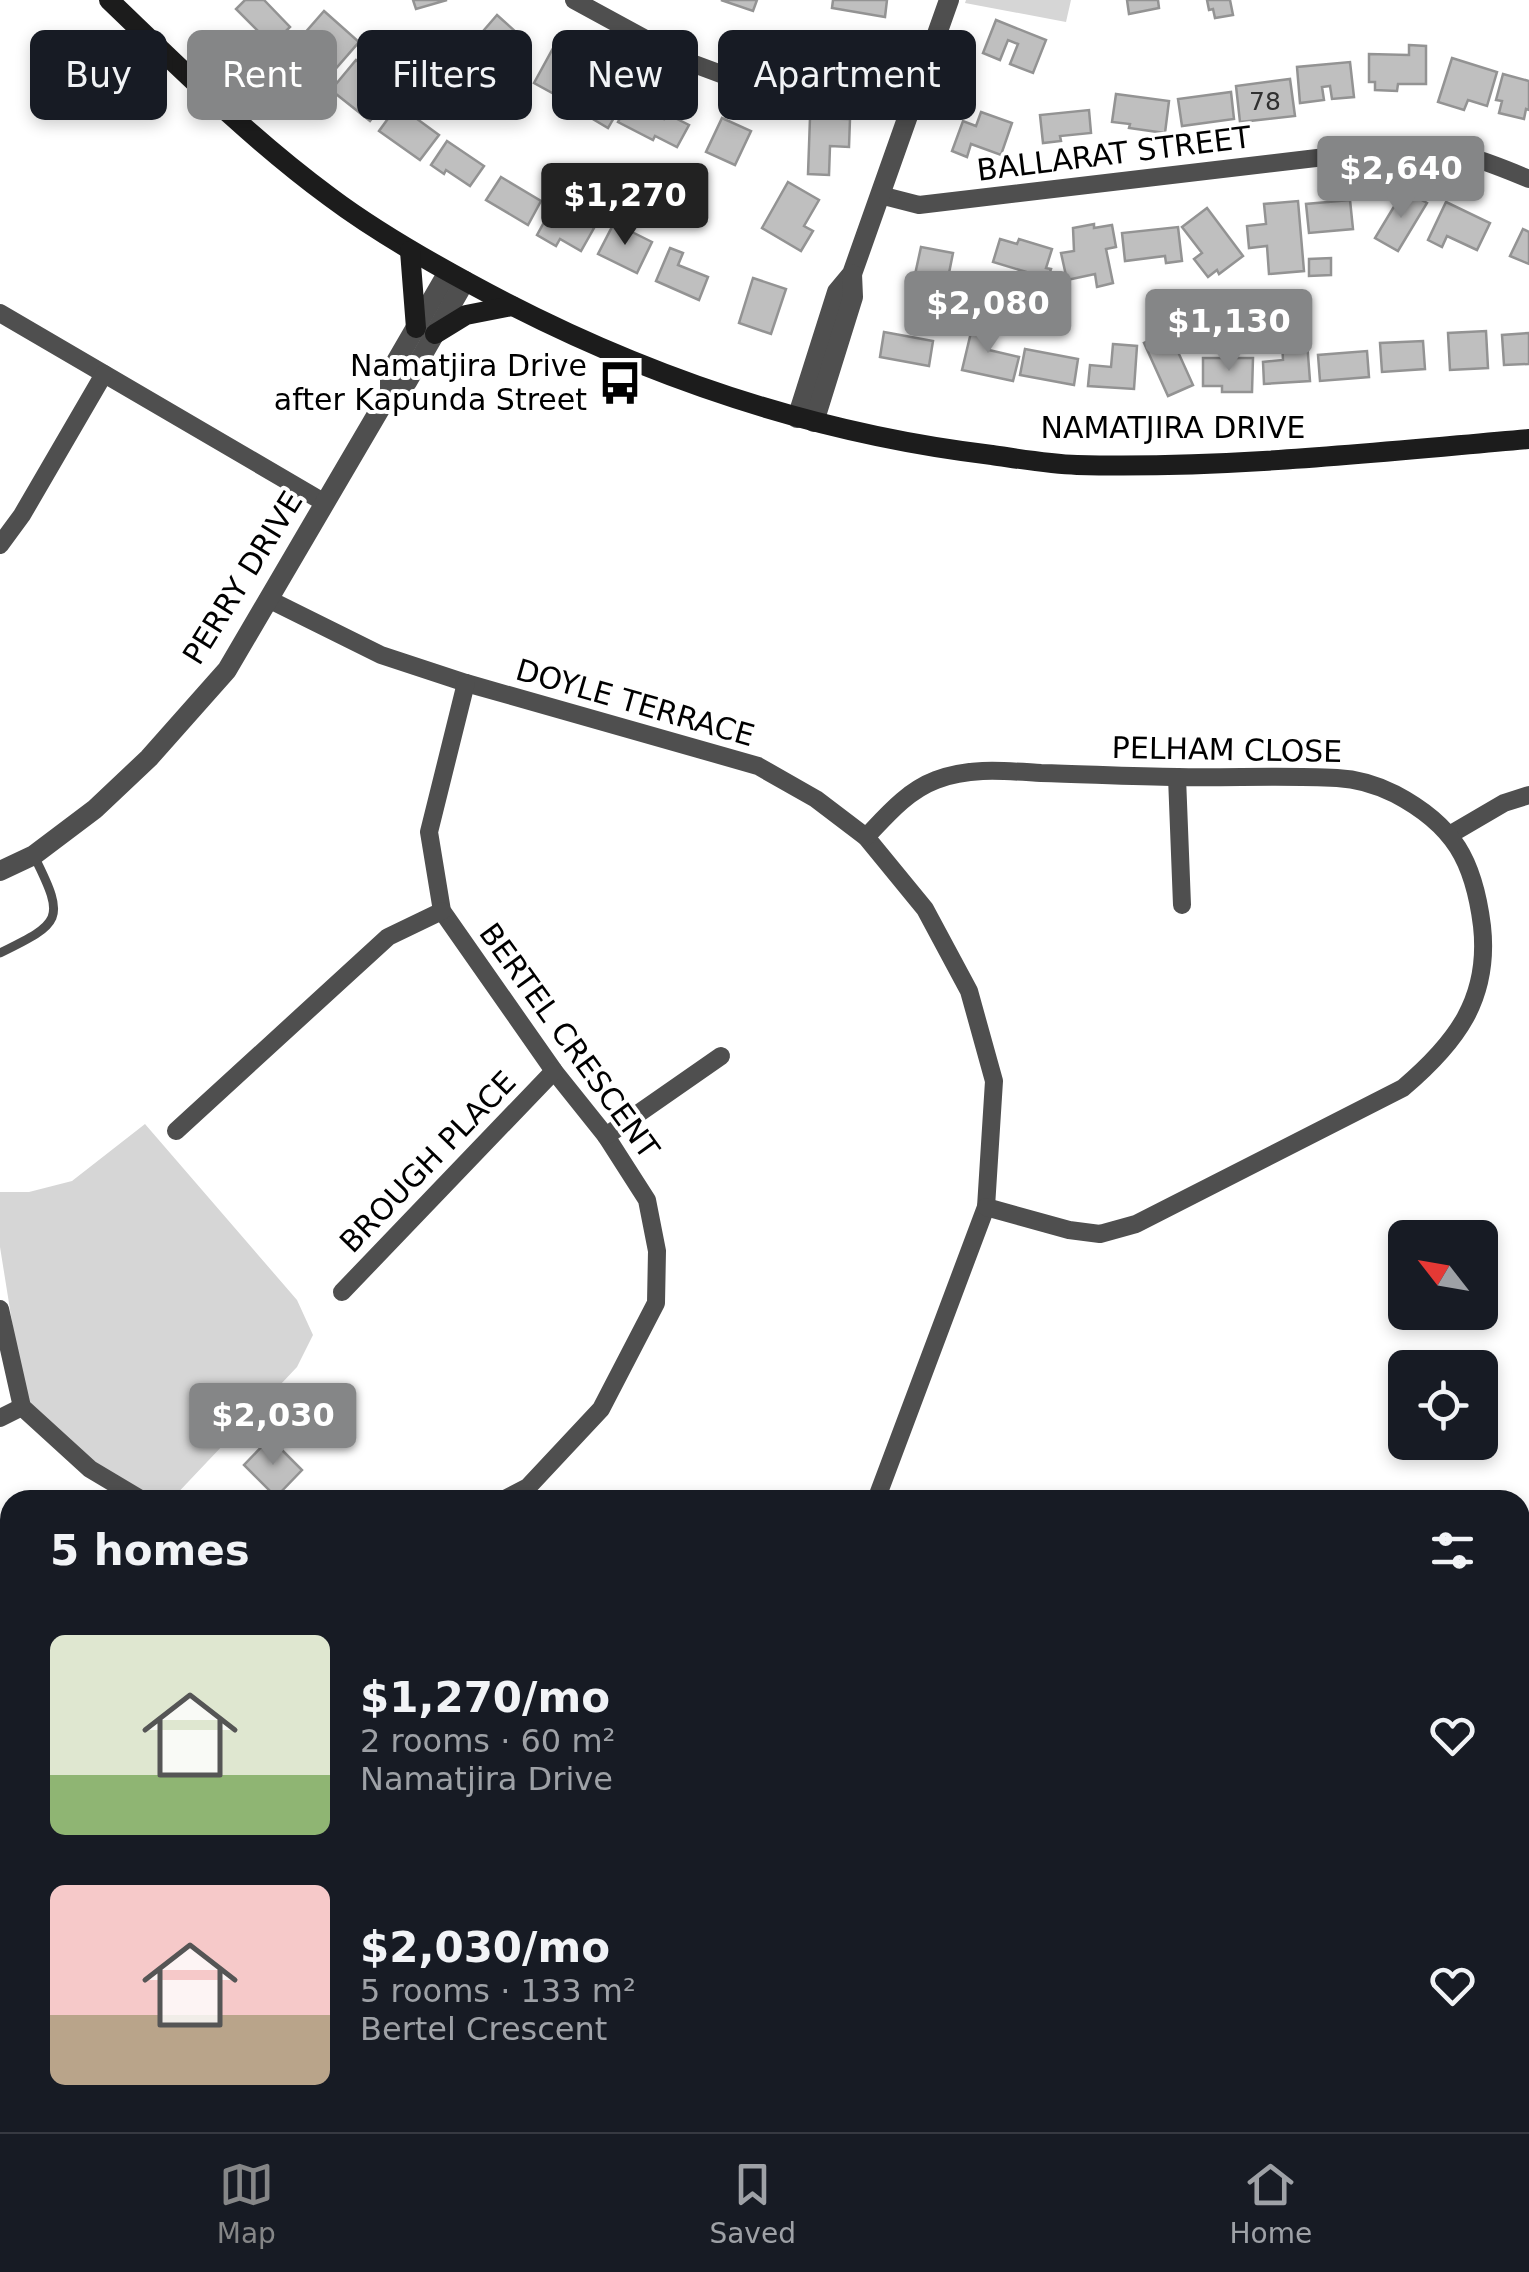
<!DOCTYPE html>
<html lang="en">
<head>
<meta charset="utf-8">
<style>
  :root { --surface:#171b24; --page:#20242c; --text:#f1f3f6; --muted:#9ea1a6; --line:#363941; --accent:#858687 }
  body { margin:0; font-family:"DejaVu Sans",sans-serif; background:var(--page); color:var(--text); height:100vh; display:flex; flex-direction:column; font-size:38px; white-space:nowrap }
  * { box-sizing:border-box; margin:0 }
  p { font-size:32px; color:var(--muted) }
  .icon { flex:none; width:55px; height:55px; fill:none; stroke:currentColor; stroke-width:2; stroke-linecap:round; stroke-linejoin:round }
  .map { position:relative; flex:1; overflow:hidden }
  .sheet { position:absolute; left:0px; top:1490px; width:1530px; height:642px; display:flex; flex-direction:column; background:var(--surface); border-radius:30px 30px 0 0; box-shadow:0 5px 15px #0003 }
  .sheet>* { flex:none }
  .guide { position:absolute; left:30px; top:30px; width:1000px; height:90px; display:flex; gap:20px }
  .needle { width:65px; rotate:301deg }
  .buttons { position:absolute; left:1388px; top:1220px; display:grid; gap:20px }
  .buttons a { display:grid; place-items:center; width:110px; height:110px; border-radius:15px; background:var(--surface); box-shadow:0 5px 15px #0003; font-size:50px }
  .price { position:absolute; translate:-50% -85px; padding:0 22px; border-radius:10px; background:var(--accent); color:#fff; font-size:32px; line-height:65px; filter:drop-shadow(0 2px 5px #0008) }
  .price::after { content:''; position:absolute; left:50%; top:60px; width:30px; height:22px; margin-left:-15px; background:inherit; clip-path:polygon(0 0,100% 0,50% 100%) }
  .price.active { background:#222; color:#fff }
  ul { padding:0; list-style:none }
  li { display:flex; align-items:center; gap:30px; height:250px; padding:0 50px }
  li span { display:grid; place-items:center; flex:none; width:280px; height:200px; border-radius:15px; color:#555 }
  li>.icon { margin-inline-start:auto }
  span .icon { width:120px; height:120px; fill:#fffc; stroke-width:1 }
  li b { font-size:42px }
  h2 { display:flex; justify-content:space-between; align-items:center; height:120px; padding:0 50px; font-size:42px }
  .tag { padding:0 35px; border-radius:15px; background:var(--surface); box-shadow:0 5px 15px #0003; font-size:35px; line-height:90px }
  .tag.active { background:var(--accent); color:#fff }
  .menu { display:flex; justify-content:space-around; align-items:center; height:140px; border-top:2px solid var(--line); background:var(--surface); font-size:28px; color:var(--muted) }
  .menu a { display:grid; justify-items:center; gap:5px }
  .menu .active { color:var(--accent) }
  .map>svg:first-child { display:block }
  .green { fill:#d6d6d6 }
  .building { fill:#bfbfbf; stroke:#939393; stroke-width:2.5 }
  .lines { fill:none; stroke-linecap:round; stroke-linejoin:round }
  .service { stroke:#4f4f4f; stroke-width:9 }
  .minor { stroke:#4f4f4f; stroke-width:18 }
  .tertiary { stroke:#4f4f4f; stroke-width:20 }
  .secondary { stroke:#1c1c1c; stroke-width:20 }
  .labels { text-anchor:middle; stroke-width:8; stroke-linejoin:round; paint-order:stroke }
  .number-label { font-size:25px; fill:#303030 }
  .street-label { font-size:30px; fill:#000; stroke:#fff }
  .poi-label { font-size:30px; fill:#000; stroke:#fff; text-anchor:end }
</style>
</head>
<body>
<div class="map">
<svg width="1529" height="2132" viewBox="0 0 1529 2132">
  <rect width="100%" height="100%" fill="#fff"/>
  <g class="green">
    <path d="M966 0H1071L1066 22 965 3Z"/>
    <path d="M145 1124 297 1300 313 1335 297 1367 171 1500H154L93 1466 25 1403 0 1247V1192H29L72 1181Z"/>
  </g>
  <g class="building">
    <path d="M245 0H264L290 27 272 45 236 9Z"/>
    <path d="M413 0H447L416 9Z"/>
    <path d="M721 0H757L753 11Z"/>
    <path d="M833 0H887L885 17 832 8Z"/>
    <path d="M1127 0H1158L1159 8 1129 14Z"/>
    <path d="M1207 0H1230L1233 15 1215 18 1213 9 1209 10Z"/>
    <path d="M324 11 359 42 325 81 290 50Z"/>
    <path d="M497 15 516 32 485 69 465 52Z"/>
    <path d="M996 20 1046 40 1033 73 1010 64 1018 44 1008 40 1000 60 983 53Z"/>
    <path d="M557 41 579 53 556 95 534 83Z"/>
    <path d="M1409 45 1426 46V84H1398L1397 91 1375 90V82H1369V54L1409 55Z"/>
    <path d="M1452 58 1497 72 1487 106 1468 100 1464 110 1438 102Z"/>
    <path d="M356 60 382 81 376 89 387 99 370 121 331 90Z"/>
    <path d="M1350 62 1354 97 1332 99 1330 86 1322 87 1324 100 1300 103 1297 67Z"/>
    <path d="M599 68 618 78 610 94 623 102 608 128 576 109Z"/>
    <path d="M1503 74 1529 81V110L1526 109 1524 119 1499 113 1502 101 1496 100Z"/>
    <path d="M1290 79 1295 116 1240 122 1236 86Z"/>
    <path d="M1231 92 1234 119 1182 126 1178 99Z"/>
    <path d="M1116 94 1169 101 1165 133 1129 128 1130 124 1112 122Z"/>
    <path d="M630 101 664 119 667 114 689 125 677 147 655 136 653 140 618 122Z"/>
    <path d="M398 105 439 135 420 160 379 131Z"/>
    <path d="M1089 110 1091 133 1060 136 1061 141 1043 143 1040 115Z"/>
    <path d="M981 112 1012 123 1001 155 971 144 967 157 952 151 963 121 976 126Z"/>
    <path d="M722 118 751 131 735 165 706 152Z"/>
    <path d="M810 118 850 119 849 147 830 146 829 175 808 174Z"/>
    <path d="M447 141 484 166 470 186 446 170 444 174 431 165Z"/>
    <path d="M501 177 541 201 528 225 486 200Z"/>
    <path d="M788 182 819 200 804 226 813 231 801 251 762 228Z"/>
    <path d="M1404 190 1427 203 1398 251 1375 238Z"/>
    <path d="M1350 200 1353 229 1309 233 1306 204Z"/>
    <path d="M1298 201 1304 271 1269 274 1267 246 1249 248 1247 226 1266 224 1264 204Z"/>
    <path d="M1446 202 1490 223 1477 250 1447 236 1442 247 1428 240Z"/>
    <path d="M553 206 594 228 581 251 560 239 556 246 537 235Z"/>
    <path d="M1207 208 1243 256 1219 274 1217 270 1208 277 1194 259 1202 253 1182 227Z"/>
    <path d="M614 223 652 242 637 273 598 254Z"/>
    <path d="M1094 224V228L1112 225 1116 247 1106 249 1113 283 1097 287 1095 274 1067 280 1061 253 1074 251 1073 228Z"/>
    <path d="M1178 227 1182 261 1166 263 1165 256 1125 261 1122 233Z"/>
    <path d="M1523 229 1529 232V264L1510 256Z"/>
    <path d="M1000 239 1017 244 1019 239 1052 249 1046 268 1051 269 1044 291 1026 285 1030 273 993 262Z"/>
    <path d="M921 247 953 253 942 308 909 302Z"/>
    <path d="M670 248 683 253 678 265 708 277 699 300 656 281Z"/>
    <path d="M1331 258V275L1309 276V259Z"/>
    <path d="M753 278 786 289 771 334 739 323Z"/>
    <path d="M973 324 994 329 989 350 1019 357 1013 381 962 370Z"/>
    <path d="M1486 331 1488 368 1450 370 1448 333Z"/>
    <path d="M884 332 933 341 929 366 880 357Z"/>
    <path d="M1169 332 1193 385 1168 396 1144 343Z"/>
    <path d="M1529 333V364L1504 365 1502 335Z"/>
    <path d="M1307 341 1310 381 1264 384 1263 362 1283 360 1282 342Z"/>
    <path d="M1423 341 1425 369 1382 372 1380 343Z"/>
    <path d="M1113 344 1137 346 1134 389 1088 386 1090 365 1111 367Z"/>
    <path d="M1025 349 1078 359 1074 385 1020 375Z"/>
    <path d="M1367 351 1369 377 1320 381 1318 355Z"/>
    <path d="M1203 358H1253L1252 392H1222V386H1203Z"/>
    <path d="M270 1438 302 1470 276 1497 244 1465Z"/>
  </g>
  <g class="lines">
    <path class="service" d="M0 953C61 923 66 920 35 858"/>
    <g class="minor">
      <path d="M574 0 686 61 721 74 919 83"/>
      <path d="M880 195 919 205 1401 148C1450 147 1484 160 1529 179"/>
      <path d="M0 313 325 503"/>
      <path d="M0 545 22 515 104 374"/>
      <path d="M268 599 381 655 466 683 758 766 816 799 866 837 925 909 969 991 994 1081 986 1207 876 1500"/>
      <path d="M466 683 429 832 442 911 554 1071 606 1136 647 1200 657 1251 656 1303 601 1409 528 1487 503 1500"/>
      <path d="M1177 777 1182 905"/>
      <path d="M1451 834 1504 803 1529 795"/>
      <path d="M866 837C887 815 907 791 936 780 970 767 1006 771 1041 773 1087 774 1132 777 1178 777 1231 778 1284 775 1337 778 1358 779 1377 785 1395 794 1454 825 1474 861 1482 926 1490 999 1456 1043 1403 1088L1136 1224 1100 1234 1069 1230 986 1207"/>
      <path d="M176 1131 388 937 442 911"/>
      <path d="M606 1136 721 1056"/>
      <path d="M342 1292 554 1071"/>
      <path d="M0 1309 22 1407 90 1469 142 1500"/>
      <path d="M0 1418 22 1407"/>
      <path d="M0 1816 10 1821"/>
      <path d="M1079 2122 1088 2132"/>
    </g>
    <g class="tertiary">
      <path d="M390 392V372L448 272"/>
      <path d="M797 418 837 292 852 274 949 0"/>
      <path d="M814 422 853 297 852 274"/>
      <path d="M0 871 34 855 95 809 149 758 227 670 390 392 407 382 465 281"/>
    </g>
    <g class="secondary">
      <path d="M109 0C180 68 251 139 330 197 374 230 421 257 469 283 632 372 808 433 992 455 1020 459 1049 464 1077 465 1228 469 1379 452 1529 439"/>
      <path d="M410 251 416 328"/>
      <path d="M435 334 466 315 512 306"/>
    </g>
  </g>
  <defs>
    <g id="bus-bare" transform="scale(3.45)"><path d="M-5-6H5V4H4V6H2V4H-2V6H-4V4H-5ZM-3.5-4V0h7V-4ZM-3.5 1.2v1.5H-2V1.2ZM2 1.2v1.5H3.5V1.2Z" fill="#000" stroke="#fff" stroke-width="2.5" paint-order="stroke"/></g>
  </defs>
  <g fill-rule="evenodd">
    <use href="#bus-bare" x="620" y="383"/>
  </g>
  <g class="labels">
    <g class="number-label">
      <text x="1265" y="110">78</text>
    </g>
    <g class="street-label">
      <text transform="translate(1114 154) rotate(-7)" y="10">BALLARAT STREET</text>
      <text x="1173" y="438">NAMATJIRA DRIVE</text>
      <text transform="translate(243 578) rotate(-58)" y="10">PERRY DRIVE</text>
      <text transform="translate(635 703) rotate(16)" y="10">DOYLE TERRACE</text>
      <text transform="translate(1227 750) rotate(1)" y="10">PELHAM CLOSE</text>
      <text transform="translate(569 1041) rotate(54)" y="10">BERTEL CRESCENT</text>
      <text transform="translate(428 1162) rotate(-46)" y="10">BROUGH PLACE</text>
    </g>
    <g class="poi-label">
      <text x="587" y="376">Namatjira Drive<tspan x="587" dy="34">after Kapunda Street</tspan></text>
    </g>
  </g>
</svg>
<div class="buttons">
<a><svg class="needle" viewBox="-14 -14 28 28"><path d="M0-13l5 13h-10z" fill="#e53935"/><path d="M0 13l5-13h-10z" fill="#9ea1a6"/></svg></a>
<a><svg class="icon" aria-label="locate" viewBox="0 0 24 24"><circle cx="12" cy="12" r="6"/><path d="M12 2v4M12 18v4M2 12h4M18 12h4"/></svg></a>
</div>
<b class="price" style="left:1401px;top:221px">$2,640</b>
<b class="price active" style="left:625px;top:248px">$1,270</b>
<b class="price" style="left:988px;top:356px">$2,080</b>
<b class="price" style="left:1229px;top:374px">$1,130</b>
<b class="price" style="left:273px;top:1468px">$2,030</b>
<div class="guide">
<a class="tag">Buy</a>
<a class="tag active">Rent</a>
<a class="tag">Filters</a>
<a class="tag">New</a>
<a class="tag">Apartment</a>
</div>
<section class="sheet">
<h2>5 homes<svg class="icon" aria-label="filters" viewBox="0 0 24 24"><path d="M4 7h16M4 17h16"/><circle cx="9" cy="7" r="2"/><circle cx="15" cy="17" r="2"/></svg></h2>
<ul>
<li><span style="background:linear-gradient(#dfe7d0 70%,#8fb573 0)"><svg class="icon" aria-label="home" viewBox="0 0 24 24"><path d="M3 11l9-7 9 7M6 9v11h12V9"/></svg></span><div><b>$1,270/mo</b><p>2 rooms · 60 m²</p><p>Namatjira Drive</p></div><svg class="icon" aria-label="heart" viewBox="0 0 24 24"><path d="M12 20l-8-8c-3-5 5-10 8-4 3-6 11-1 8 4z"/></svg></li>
<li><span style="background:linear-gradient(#f6c9c9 65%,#b9a48a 0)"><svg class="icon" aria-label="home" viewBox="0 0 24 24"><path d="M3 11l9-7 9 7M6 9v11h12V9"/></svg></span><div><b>$2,030/mo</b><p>5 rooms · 133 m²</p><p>Bertel Crescent</p></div><svg class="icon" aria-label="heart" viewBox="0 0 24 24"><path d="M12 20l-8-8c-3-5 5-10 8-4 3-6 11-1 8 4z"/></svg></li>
</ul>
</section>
</div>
<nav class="menu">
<a class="active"><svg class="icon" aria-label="map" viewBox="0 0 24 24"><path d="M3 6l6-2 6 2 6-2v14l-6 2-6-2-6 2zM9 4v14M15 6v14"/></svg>Map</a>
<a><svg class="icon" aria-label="saved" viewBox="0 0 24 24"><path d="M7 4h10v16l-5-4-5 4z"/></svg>Saved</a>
<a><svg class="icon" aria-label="home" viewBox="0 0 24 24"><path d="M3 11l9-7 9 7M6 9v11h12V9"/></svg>Home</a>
</nav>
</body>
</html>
